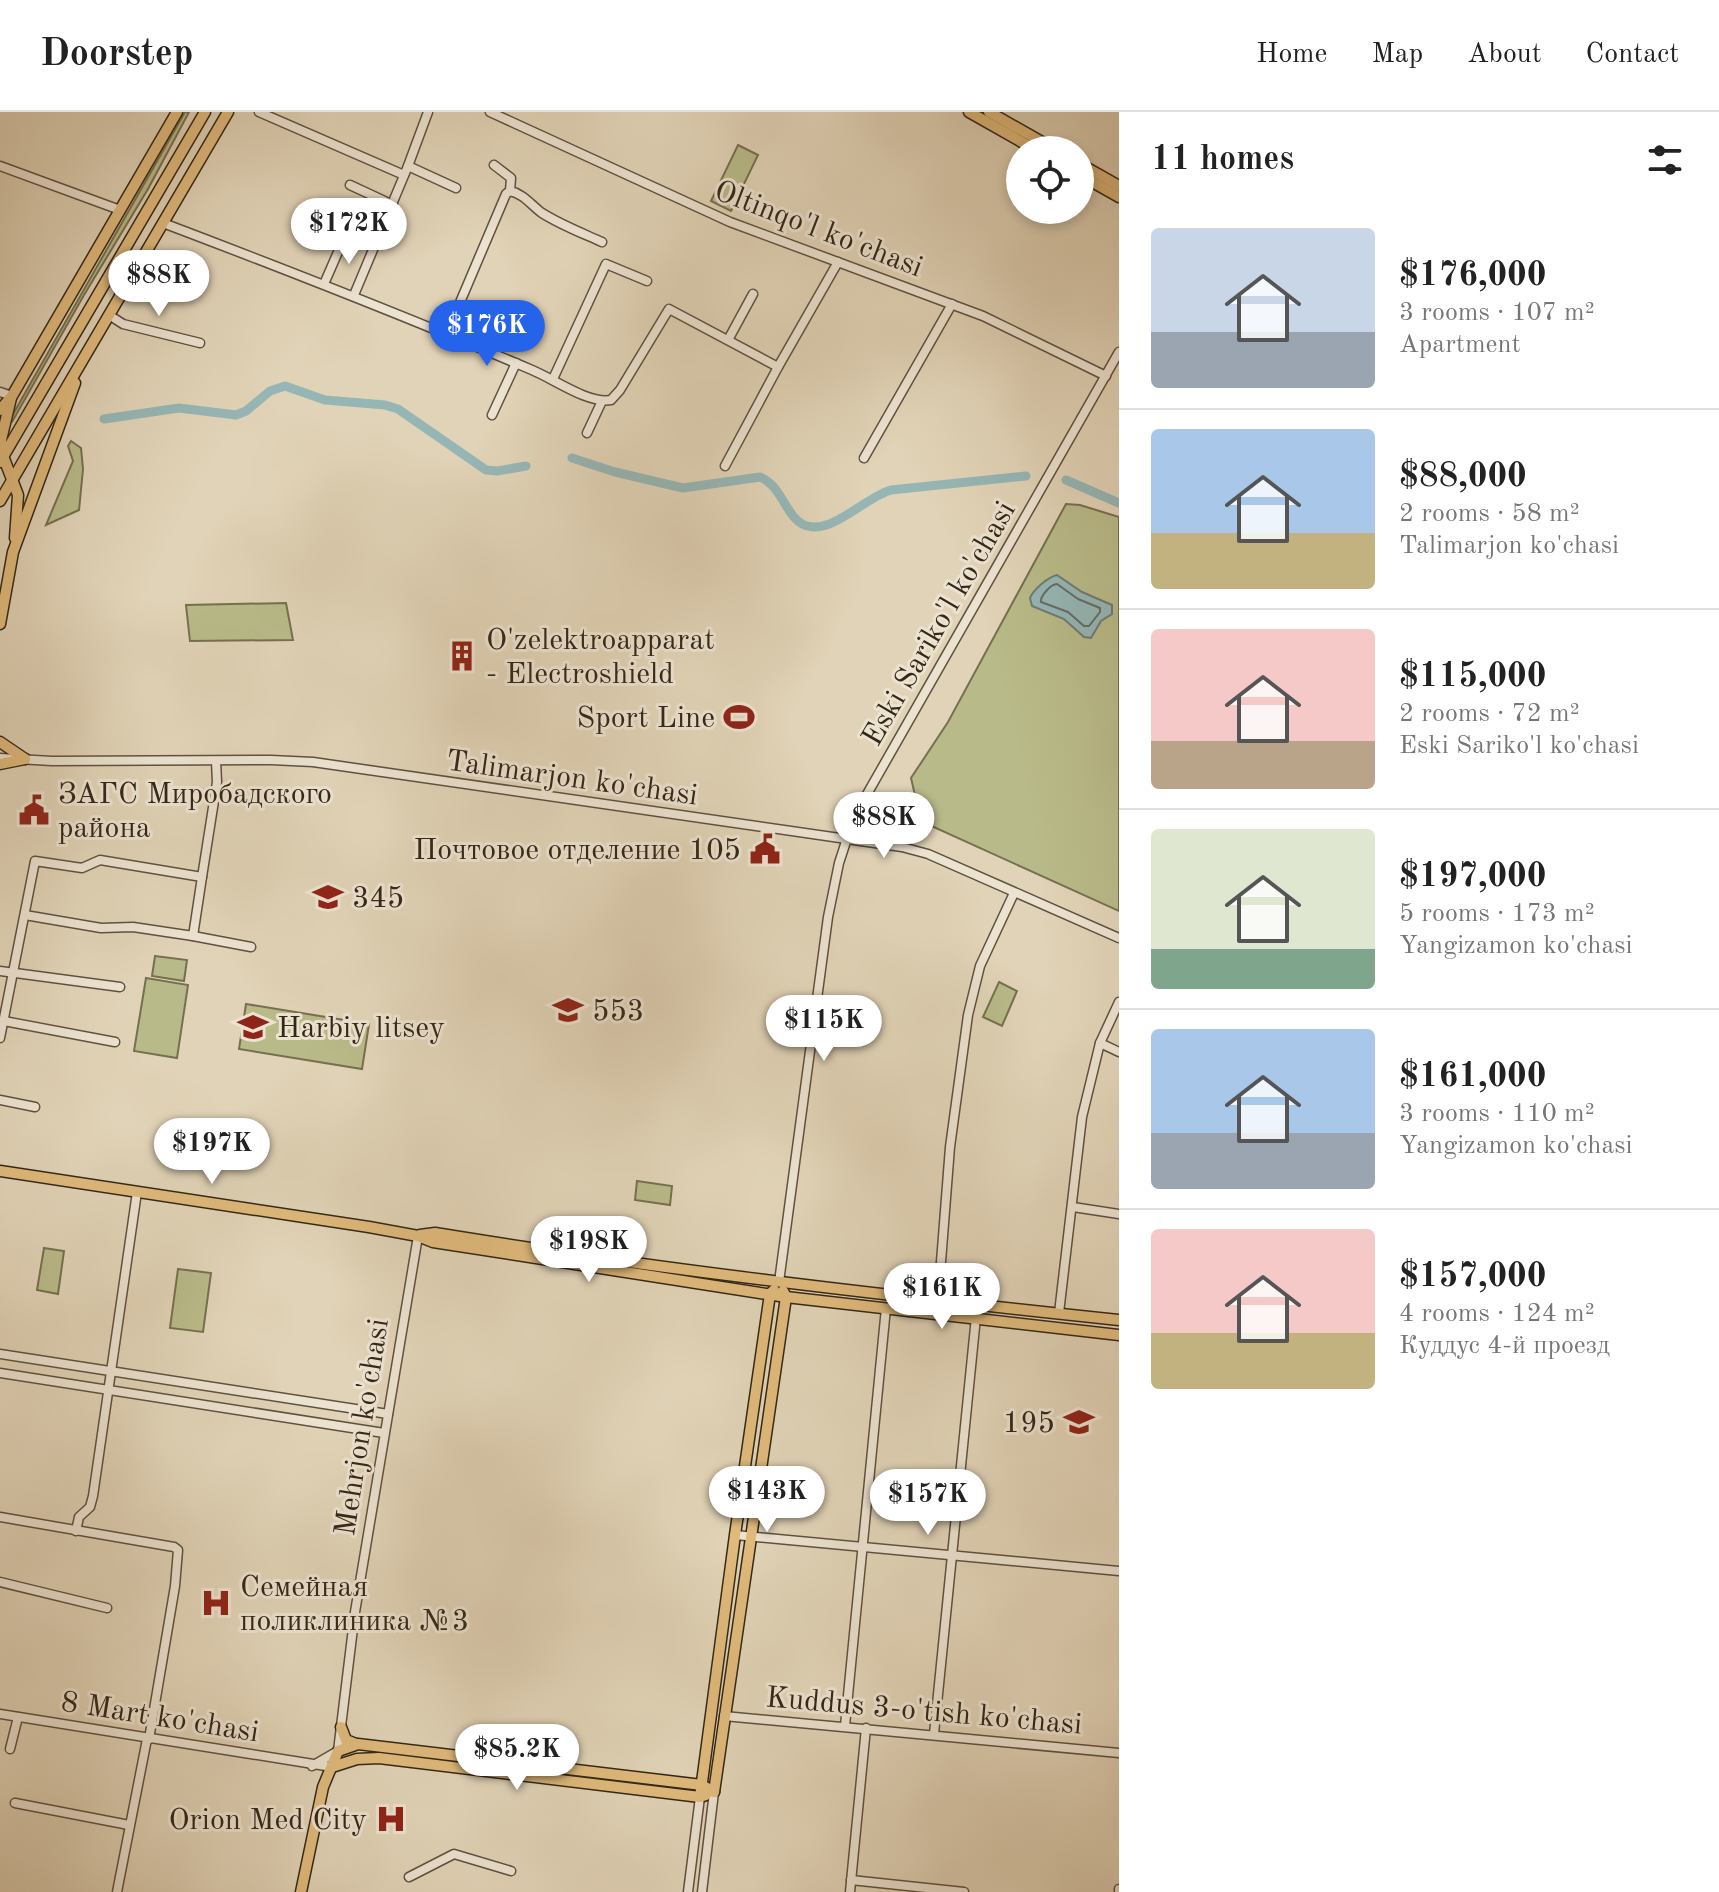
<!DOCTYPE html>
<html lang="en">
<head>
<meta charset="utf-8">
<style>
  :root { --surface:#fff; --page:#f2f2f2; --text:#222; --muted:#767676; --line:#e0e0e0; --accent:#2563eb }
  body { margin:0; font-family:"Old Standard TT",serif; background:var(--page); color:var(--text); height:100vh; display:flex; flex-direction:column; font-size:30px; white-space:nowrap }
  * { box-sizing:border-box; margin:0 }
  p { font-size:26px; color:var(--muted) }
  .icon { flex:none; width:44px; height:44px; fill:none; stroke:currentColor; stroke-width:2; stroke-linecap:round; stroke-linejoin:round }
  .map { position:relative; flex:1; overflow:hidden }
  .drawer { display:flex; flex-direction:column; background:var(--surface); width:600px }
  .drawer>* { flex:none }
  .controls { position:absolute; left:1006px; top:24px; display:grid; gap:16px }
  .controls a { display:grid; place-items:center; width:88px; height:88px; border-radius:50%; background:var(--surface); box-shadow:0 4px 12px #0003; font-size:40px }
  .price { position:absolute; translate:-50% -68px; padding:0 18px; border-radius:28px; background:#fff; color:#222; font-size:26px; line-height:52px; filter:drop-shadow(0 2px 4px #0008) }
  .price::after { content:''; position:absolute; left:50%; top:48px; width:24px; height:18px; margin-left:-12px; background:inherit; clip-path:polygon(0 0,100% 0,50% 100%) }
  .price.selected { background:var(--accent); color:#fff }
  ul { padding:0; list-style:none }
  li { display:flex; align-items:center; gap:24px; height:200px; padding:0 32px }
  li+li { border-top:2px solid var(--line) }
  li span { display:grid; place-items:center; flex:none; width:224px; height:160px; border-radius:8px; color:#555 }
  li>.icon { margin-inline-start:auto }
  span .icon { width:96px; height:96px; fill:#fffc; stroke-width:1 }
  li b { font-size:34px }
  h2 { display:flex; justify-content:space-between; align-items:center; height:96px; padding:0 32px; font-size:34px }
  header { display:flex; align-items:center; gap:48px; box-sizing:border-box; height:112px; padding:0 40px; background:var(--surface); border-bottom:2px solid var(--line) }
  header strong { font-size:38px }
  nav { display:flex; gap:44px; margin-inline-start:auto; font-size:28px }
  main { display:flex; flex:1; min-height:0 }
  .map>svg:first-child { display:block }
  .green { fill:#b9ba89; stroke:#767050; stroke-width:2 }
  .water { fill:#96b6b5; stroke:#6e7d76; stroke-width:2 }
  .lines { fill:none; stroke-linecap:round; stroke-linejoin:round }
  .shore { stroke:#646e66; stroke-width:2 }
  .canal { stroke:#96b6b5; stroke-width:9 }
  .minor-casing { stroke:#5e523f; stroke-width:11 }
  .major-casing { stroke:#332717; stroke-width:13 }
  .minor { stroke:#ece2d0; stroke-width:8 }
  .major { stroke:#e0ba7c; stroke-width:10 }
  .labels { text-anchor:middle; stroke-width:6; stroke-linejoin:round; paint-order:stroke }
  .street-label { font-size:30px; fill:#332717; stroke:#ece2d0 }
  .poi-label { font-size:30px; fill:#332717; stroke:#ece2d0; text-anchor:start }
</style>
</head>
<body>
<header>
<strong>Doorstep</strong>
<nav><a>Home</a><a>Map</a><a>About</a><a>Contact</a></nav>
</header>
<main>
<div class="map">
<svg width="1119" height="1780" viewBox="0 0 1119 1780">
  <rect width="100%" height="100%" fill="#e1d3b7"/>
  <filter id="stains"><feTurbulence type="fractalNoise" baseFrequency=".0025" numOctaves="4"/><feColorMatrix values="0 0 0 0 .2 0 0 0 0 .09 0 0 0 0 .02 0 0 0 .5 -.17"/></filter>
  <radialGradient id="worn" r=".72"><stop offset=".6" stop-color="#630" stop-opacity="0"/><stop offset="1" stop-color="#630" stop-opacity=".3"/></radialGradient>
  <g class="green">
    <path d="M185 0H189L148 77 84 183 12 310 8 311Z"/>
    <path d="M738 33 758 43 731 99 711 89Z"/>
    <path d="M71 329 81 336 83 357 79 398 46 413 73 349 68 334Z"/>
    <path d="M1066 392 1080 393 1119 405V799L927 712 916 688 911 666 948 610Z"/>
    <path d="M286 491 293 528 190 529 186 493Z"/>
    <path d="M155 844 187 848 184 869 152 864Z"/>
    <path d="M146 866 188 873 177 946 134 939Z"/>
    <path d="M999 870 1017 879 1002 914 983 905Z"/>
    <path d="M246 892 369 912 362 957 239 937Z"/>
    <path d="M637 1069 672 1074 670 1093 635 1088Z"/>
    <path d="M44 1136 64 1139 58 1182 37 1178Z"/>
    <path d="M178 1157 211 1161 203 1220 170 1216Z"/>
  </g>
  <path class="water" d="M1057 463 1082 480 1112 493V502L1101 509 1091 526 1084 525 1064 507 1032 494 1030 486C1033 478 1048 465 1057 463Z"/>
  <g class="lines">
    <path class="shore" d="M1057 472 1078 487 1100 496V500L1089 514H1084L1068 500 1041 490C1040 484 1051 472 1057 472Z"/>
    <g class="canal">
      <path d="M104 307 179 296 236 303 246 299 270 279 285 274 325 288 385 293 398 297 486 358 497 359 526 354"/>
      <path d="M572 346 615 360 683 376 760 365C783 374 786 408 807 414 834 421 864 386 891 378L1026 364"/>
      <path d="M1066 368 1119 391"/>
    </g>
    <g class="minor-casing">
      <g id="minor">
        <path d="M259 0 404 63"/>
        <path d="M490 0 730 110 983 204 1106 264"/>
        <path d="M494 53 511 66 510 79"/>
        <path d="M0 54 120 98"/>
        <path d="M408 54 456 76"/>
        <path d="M350 73 393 93"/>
        <path d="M163 111C287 158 410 206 532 258 554 267 588 292 611 288L620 278 669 197 778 255"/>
        <path d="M324 172 345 124"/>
        <path d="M354 183 408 54 428 0"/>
        <path d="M109 203 123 212 200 231"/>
        <path d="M447 221 506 82 510 79C524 82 531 93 542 101 561 113 582 121 602 130"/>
        <path d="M728 228 753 182"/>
        <path d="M553 267 606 152 647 169"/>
        <path d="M0 280 12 284"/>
        <path d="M492 303 516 251"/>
        <path d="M587 321 602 289"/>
        <path d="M864 346 952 192"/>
        <path d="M725 354 778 255 838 150"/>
        <path d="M0 646 52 649 271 648 313 650 902 735 928 742 1119 826"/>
        <path d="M25 803 101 816 133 815 193 824 202 765"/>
        <path d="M193 824 251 835"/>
        <path d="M0 859 120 875"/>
        <path d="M4 909 115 930"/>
        <path d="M0 926 35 749 82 756 100 748 202 765 217 670 216 649"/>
        <path d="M1100 931 1119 940"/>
        <path d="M0 988 35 995"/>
        <path d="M1073 1095 1119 1102"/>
        <path d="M779 1170 828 805 839 751 854 705 1119 240"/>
        <path d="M938 1188 950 1035 968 903 980 854 1014 781"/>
        <path d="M1059 1201 1082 1005 1100 931 1119 890"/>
        <path d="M0 1242 388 1302"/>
        <path d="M0 1261 384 1321"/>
        <path d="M0 1405 174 1435 178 1438 175 1474 149 1627"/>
        <path d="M76 1419 79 1405 90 1395 93 1384 137 1080"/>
        <path d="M735 1423 1119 1459"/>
        <path d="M0 1470 107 1496"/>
        <path d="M0 1602 332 1655"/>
        <path d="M724 1604 1119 1641"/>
        <path d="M845 1614 886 1196"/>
        <path d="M934 1622 976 1205"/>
        <path d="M10 1637 18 1605"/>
        <path d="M312 1654 338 1639 355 1500 418 1124"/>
        <path d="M15 1691 129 1713"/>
        <path d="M409 1765 454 1742 511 1759"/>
        <path d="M851 1768 964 1780"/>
        <path d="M117 1780 147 1627"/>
        <path d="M688 1780 700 1685"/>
        <path d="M702 1780 714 1680"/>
        <path d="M850 1780 866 1616"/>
        <path d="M1119 1780V1777"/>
      </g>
    </g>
    <g class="major-casing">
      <g id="major">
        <path d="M969 0 1036 38"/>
        <path d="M989 0 1056 38"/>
        <path d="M1080 52 1119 74"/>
        <path d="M1080 63 1119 85"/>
        <path d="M11 286 1 328 3 344 18 383 15 426"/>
        <path d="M0 298 12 284 177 0"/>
        <path d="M0 350 205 0"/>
        <path d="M0 389 228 0"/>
        <path d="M0 512 13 440 75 271"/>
        <path d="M0 630 25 647"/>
        <path d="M0 652 25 647"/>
        <path d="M0 1059 369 1115 418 1124 433 1130 786 1185 1119 1223"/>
        <path d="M420 1123 435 1121C662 1158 891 1184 1119 1208"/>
        <path d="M341 1615 346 1628 356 1632"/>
        <path d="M332 1655 357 1647 379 1646 700 1685 706 1683"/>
        <path d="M714 1680 786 1185 783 1179"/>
        <path d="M700 1685 735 1423 770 1182 774 1178"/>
        <path d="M301 1780 323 1675 338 1639 358 1632 702 1673 714 1680"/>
      </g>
    </g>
    <use href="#minor" class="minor"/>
    <use href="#major" class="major"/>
  </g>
  <defs>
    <g id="building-bare" transform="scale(2.4)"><path d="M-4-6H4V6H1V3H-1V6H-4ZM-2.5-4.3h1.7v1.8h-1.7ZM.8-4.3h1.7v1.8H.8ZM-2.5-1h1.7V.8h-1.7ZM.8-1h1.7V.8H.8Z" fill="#8f2418" stroke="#ece2d0" stroke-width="2.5" paint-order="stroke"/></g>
    <g id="stadium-bare" transform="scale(2.4)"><path d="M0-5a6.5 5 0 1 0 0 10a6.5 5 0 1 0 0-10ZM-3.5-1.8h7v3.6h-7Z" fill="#8f2418" stroke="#ece2d0" stroke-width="2.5" paint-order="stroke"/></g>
    <g id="civic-bare" transform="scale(2.4)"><path d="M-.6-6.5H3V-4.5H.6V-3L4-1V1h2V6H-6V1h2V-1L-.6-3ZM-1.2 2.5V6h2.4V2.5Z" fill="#8f2418" stroke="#ece2d0" stroke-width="2.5" paint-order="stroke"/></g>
    <g id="school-bare" transform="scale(2.4)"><path d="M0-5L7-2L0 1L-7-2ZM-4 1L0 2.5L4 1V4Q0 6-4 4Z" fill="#8f2418" stroke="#ece2d0" stroke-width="2.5" paint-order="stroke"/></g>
    <g id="university-bare" transform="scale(2.4)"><path d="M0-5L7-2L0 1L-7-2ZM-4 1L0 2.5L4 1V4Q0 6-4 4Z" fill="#8f2418" stroke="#ece2d0" stroke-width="2.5" paint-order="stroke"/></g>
    <g id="hospital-bare" transform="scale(2.4)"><path d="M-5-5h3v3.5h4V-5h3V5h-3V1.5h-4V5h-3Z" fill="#8f2418" stroke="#ece2d0" stroke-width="2.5" paint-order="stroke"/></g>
  </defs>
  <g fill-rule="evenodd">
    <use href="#building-bare" x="462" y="544"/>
    <use href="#stadium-bare" x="739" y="605"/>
    <use href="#civic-bare" x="34" y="698"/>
    <use href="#civic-bare" x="765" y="737"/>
    <use href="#school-bare" x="328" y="785"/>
    <use href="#school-bare" x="568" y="898"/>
    <use href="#university-bare" x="253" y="915"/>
    <use href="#school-bare" x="1079" y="1310"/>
    <use href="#hospital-bare" x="216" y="1491"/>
    <use href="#hospital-bare" x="391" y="1707"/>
  </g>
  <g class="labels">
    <g class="street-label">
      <text transform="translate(819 116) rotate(21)" y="10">Oltinqo'l ko'chasi</text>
      <text transform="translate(938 511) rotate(-60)" y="10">Eski Sariko'l ko'chasi</text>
      <text transform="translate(572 665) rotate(8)" y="10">Talimarjon ko'chasi</text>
      <text transform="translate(361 1315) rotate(-81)" y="10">Mehrjon ko'chasi</text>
      <text transform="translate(924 1598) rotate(5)" y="10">Kuddus 3-o'tish ko'chasi</text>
      <text transform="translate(160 1604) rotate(9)" y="10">8 Mart ko'chasi</text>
    </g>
    <g class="poi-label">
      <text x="486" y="537">O'zelektroapparat<tspan x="486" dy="34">- Electroshield</tspan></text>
      <text x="715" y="615" text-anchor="end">Sport Line</text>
      <text x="58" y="691">ЗАГС Миробадского<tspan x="58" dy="34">района</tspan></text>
      <text x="741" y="747" text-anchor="end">Почтовое отделение 105</text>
      <text x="352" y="795">345</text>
      <text x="592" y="908">553</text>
      <text x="277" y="925">Harbiy litsey</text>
      <text x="1055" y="1320" text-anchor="end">195</text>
      <text x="240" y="1484">Семейная<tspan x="240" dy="34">поликлиника №3</tspan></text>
      <text x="367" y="1717" text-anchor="end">Orion Med City</text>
    </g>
  </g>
  <rect width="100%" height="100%" filter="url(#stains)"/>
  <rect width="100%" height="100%" fill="url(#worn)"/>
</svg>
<div class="controls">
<a><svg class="icon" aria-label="locate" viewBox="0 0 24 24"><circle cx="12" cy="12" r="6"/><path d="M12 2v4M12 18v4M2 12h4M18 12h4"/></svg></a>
</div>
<b class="price" style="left:349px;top:154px">$172K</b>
<b class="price" style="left:159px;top:206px">$88K</b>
<b class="price selected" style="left:487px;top:256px">$176K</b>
<b class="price" style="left:884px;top:748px">$88K</b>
<b class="price" style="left:824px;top:951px">$115K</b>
<b class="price" style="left:212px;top:1074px">$197K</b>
<b class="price" style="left:589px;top:1172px">$198K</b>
<b class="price" style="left:942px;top:1219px">$161K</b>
<b class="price" style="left:767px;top:1422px">$143K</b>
<b class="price" style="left:928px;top:1425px">$157K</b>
<b class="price" style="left:517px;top:1680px">$85.2K</b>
</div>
<section class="drawer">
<h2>11 homes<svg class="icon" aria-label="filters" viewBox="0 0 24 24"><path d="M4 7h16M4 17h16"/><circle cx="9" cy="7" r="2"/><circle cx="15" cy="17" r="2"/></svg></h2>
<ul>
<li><span style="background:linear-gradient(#c9d6e8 65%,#9aa5b1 0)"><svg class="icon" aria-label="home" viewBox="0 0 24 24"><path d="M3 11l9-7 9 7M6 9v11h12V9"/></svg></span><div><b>$176,000</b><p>3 rooms · 107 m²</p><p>Apartment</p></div></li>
<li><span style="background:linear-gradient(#a9c7e8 65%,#c2b280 0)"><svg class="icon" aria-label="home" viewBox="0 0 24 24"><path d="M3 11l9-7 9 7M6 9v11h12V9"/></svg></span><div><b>$88,000</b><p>2 rooms · 58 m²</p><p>Talimarjon ko'chasi</p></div></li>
<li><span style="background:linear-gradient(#f6c9c9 70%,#b9a48a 0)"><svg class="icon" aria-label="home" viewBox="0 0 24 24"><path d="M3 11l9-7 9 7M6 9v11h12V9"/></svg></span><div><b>$115,000</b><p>2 rooms · 72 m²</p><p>Eski Sariko'l ko'chasi</p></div></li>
<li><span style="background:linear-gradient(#dfe7d0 75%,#7fa58c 0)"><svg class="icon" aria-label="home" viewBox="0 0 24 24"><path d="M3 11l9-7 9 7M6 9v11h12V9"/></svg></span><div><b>$197,000</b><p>5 rooms · 173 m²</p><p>Yangizamon ko'chasi</p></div></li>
<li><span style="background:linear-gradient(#a9c7e8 65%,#9aa5b1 0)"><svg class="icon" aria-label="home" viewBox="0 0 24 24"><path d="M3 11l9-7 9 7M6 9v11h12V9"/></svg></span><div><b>$161,000</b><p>3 rooms · 110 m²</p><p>Yangizamon ko'chasi</p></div></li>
<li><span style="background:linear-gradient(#f6c9c9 65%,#c2b280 0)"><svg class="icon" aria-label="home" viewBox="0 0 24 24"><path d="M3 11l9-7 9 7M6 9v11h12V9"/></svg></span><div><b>$157,000</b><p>4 rooms · 124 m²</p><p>Куддус 4-й проезд</p></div></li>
</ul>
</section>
</main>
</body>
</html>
